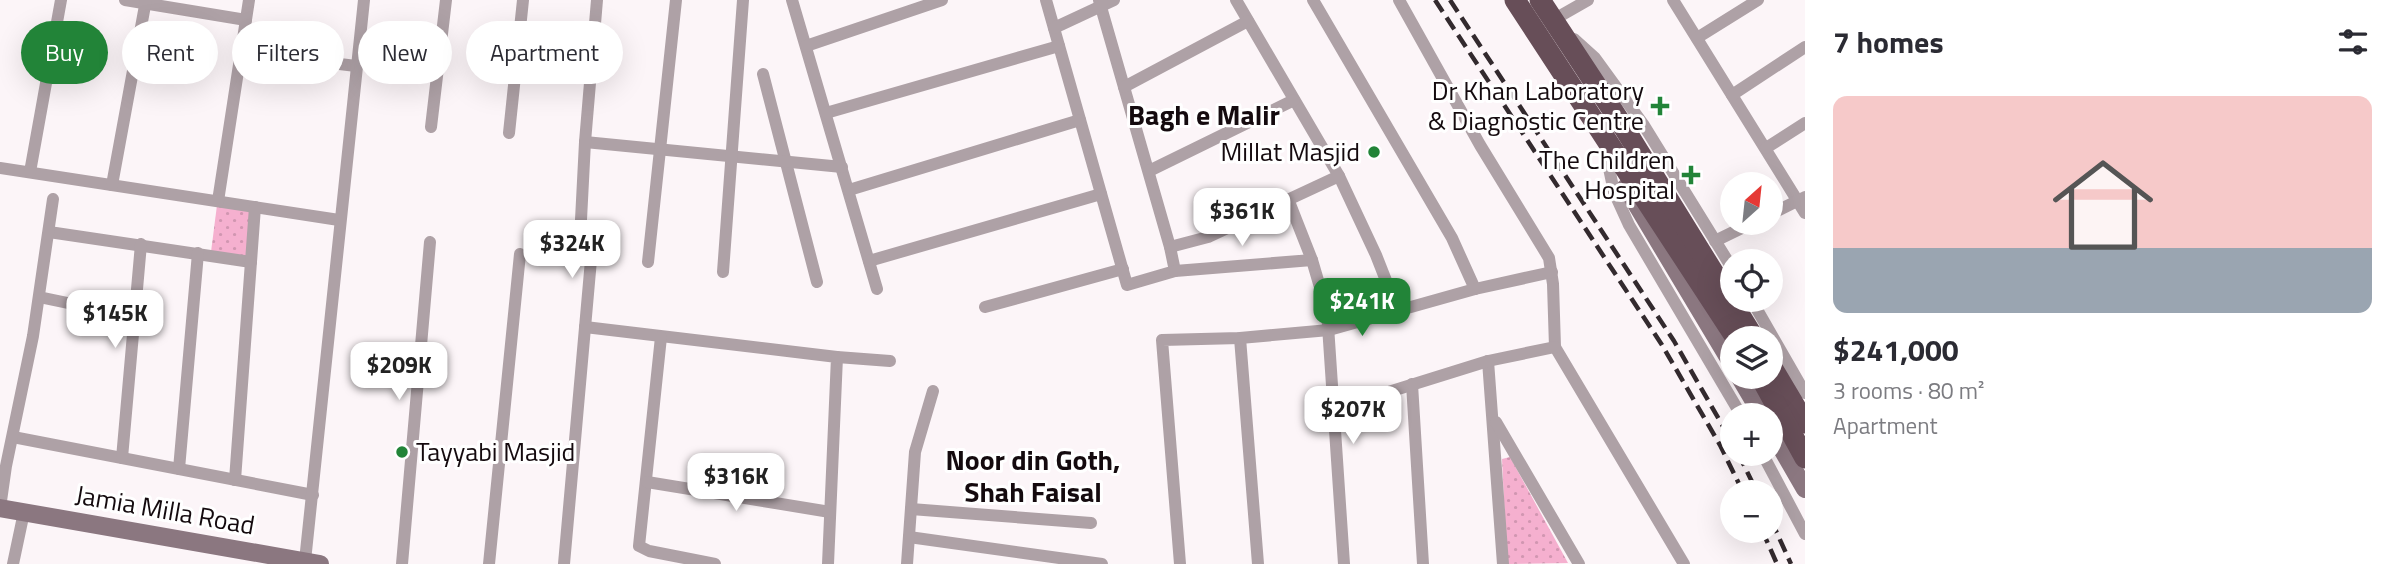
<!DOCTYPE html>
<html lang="en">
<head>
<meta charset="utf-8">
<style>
  :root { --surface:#fff; --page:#f2f2f3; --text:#2b2b33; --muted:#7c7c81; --line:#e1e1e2; --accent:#228438 }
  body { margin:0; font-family:"Titillium Web",sans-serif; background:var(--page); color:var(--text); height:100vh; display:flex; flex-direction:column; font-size:26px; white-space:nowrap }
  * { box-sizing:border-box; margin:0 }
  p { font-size:23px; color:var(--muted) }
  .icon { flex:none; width:38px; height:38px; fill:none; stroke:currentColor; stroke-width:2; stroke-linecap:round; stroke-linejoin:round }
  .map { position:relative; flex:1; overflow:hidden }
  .side { display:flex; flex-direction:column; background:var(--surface); width:595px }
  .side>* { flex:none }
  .hud { position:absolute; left:21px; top:21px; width:665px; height:63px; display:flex; gap:14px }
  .needle { width:46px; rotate:27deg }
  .buttons { position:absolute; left:1720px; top:172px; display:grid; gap:14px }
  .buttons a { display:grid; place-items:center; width:63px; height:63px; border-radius:50%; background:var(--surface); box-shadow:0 7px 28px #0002; font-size:35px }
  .price { position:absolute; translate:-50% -60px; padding:0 16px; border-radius:14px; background:#fff; color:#222; font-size:23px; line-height:46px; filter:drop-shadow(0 2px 4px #0008) }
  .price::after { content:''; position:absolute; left:50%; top:42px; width:21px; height:16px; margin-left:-10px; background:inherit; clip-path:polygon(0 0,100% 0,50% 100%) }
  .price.on { background:var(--accent); color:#fff }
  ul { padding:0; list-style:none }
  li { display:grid; align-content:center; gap:14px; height:371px; padding:0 28px }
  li+li { border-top:2px solid var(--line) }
  li span { display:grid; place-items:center; height:217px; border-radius:14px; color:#555 }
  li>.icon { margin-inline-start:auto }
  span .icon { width:126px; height:126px; fill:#fffc; stroke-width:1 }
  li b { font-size:30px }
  h2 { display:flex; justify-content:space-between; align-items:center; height:84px; padding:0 28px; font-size:30px }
  .pill { padding:0 24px; border-radius:32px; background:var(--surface); box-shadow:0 7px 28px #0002; font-size:24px; line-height:63px }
  .pill.on { background:var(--accent); color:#fff }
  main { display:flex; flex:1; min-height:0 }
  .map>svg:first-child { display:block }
  .park { fill:url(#park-dots) }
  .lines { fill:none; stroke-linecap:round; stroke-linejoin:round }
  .minor { stroke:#aea1a6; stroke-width:12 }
  .secondary { stroke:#8b7780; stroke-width:18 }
  .trunk { stroke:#674e58; stroke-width:21 }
  .rail { stroke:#332a2e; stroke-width:4.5; stroke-dasharray:14 7; stroke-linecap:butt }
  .poi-dot { fill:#228438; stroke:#fff; stroke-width:2.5 }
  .labels { text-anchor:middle; stroke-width:6; stroke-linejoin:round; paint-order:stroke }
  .poi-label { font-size:26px; fill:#140a0e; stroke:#fff; text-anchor:end }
  .street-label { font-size:26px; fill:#140a0e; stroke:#fff }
  .neighbourhood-label { font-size:28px; font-weight:bold; fill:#140a0e; stroke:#fff }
</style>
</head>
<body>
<main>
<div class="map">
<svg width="1805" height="564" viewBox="0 0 1805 564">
  <defs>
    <pattern id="park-dots" width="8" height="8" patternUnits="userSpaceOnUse" patternTransform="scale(1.75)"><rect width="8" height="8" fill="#f5b0cf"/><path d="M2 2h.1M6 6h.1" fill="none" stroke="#d196b1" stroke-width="1.8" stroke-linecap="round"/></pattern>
  </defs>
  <rect width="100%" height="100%" fill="#fcf5f8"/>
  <g class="park">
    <path d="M217 205 252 210 247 259 211 252Z"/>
    <path d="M1510 457 1568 563 1507 564 1502 459Z"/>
  </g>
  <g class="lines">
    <g class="minor">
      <path d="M125 0 246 20"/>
      <path d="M792 0 877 289"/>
      <path d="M1046 0 1127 285 1175 271 1170 247 1099 0"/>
      <path d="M1236 0 1339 176 1376 255 1398 311"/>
      <path d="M1313 0 1452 238 1475 289"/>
      <path d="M1399 0 1480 145 1549 258 1553 284 1555 347 1684 564"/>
      <path d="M1673 0 1805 213"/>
      <path d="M1555 22 1553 20 1588 0"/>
      <path d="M1054 28 1114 0"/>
      <path d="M1697 38 1758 0"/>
      <path d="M1574 39 1595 58 1643 124 1732 268"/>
      <path d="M806 46 942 0"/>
      <path d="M241 52 356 66"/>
      <path d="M763 74 817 282"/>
      <path d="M1124 87 1248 21"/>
      <path d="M1732 95 1805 47"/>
      <path d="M826 113 1059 46"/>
      <path d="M431 127 446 0"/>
      <path d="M509 133 523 0"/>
      <path d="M585 142 842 167"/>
      <path d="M1766 148 1805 123"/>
      <path d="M1606 154 1614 192 1629 225 1741 415"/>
      <path d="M0 168 339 220"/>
      <path d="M1149 171 1294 100"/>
      <path d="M30 172 61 0"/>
      <path d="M112 185 146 0"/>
      <path d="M849 190 1080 120"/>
      <path d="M1288 199 1312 260 1327 311 1344 564"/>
      <path d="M218 201 249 0"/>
      <path d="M1771 214 1805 197"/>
      <path d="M49 232 251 262"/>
      <path d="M1715 241 1754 222"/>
      <path d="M1170 247 1208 237 1339 176"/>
      <path d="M869 261 1101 194"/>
      <path d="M648 262 676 0"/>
      <path d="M1175 271 1312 260"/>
      <path d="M723 272 743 0"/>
      <path d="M39 297 135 317"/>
      <path d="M1751 299 1805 393"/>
      <path d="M985 307 1123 269"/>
      <path d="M585 327 837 357 828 564"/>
      <path d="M661 337 639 546 649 551 715 564"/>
      <path d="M1240 338 1258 564"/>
      <path d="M837 357 890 361"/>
      <path d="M1488 361 1503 564"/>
      <path d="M1412 384 1423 564"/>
      <path d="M1334 409 1488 361 1555 347"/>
      <path d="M1496 422 1579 564"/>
      <path d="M13 437 313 495"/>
      <path d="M1762 453 1805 534"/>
      <path d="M122 458 141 244"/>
      <path d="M179 469 198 253"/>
      <path d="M235 480 255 207"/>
      <path d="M647 482 830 512"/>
      <path d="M0 508 6 466 33 336 53 199"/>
      <path d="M911 509 1091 523"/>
      <path d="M909 537 1102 564"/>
      <path d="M305 561 364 0"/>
      <path d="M13 564 24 512"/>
      <path d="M402 564 430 242"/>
      <path d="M489 564 520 254"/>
      <path d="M564 564 591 260 580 239 585 142 597 0"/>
      <path d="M907 564 915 452 933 391"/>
      <path d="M1180 564 1162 340 1240 338 1329 330 1475 289 1552 272"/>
    </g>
    <g class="secondary">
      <path d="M1626 187 1732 364"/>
      <path d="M1739 376 1762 415"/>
      <path d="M1771 430 1805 489"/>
      <path d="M0 508 320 564"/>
    </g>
    <g class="trunk">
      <path d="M1515 0 1736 338"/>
      <path d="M1540 0 1621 123 1754 338"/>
      <path d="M1771 366 1805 423"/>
      <path d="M1760 376 1805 458"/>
    </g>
    <g class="rail">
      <path d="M1435 0 1662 345 1720 445 1743 492"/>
      <path d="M1450 0 1674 341 1732 442"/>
      <path d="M1738 453 1757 492"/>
      <path d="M1771 520 1791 564"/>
      <path d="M1762 530 1777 564"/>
    </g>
  </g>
  <g class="poi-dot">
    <path d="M1656.5 95.5h7v7h7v7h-7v7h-7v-7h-7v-7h7z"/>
    <circle cx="1374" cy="152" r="7"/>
    <path d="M1687.5 164.5h7v7h7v7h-7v7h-7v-7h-7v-7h7z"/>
    <circle cx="402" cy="452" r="7"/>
  </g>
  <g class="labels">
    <g class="poi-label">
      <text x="1644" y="100">Dr Khan Laboratory<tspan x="1644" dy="30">&amp; Diagnostic Centre</tspan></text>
      <text x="1360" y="161">Millat Masjid</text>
      <text x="1675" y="169">The Children<tspan x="1675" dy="30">Hospital</tspan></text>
      <text x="416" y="461" text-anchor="start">Tayyabi Masjid</text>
    </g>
    <g class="street-label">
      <text transform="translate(165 510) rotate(10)" y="9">Jamia Milla Road</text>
    </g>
    <g class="neighbourhood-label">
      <text x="1204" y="125">Bagh e Malir</text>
      <text x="1033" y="470">Noor din Goth,<tspan x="1033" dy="32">Shah Faisal</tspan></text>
    </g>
  </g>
</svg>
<div class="buttons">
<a><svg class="needle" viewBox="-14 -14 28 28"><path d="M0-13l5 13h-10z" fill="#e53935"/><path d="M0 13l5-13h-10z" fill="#7c7c81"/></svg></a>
<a><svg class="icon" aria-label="locate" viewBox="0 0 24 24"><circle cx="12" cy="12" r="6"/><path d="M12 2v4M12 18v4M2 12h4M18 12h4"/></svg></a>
<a><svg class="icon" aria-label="layers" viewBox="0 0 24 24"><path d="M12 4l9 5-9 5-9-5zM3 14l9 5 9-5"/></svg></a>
<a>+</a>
<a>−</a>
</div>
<b class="price" style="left:1242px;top:248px">$361K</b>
<b class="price" style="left:572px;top:280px">$324K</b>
<b class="price on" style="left:1362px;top:338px">$241K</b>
<b class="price" style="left:115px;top:350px">$145K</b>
<b class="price" style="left:399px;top:402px">$209K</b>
<b class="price" style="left:1353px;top:446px">$207K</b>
<b class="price" style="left:736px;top:513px">$316K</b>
<div class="hud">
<a class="pill on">Buy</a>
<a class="pill">Rent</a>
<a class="pill">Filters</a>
<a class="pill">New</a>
<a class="pill">Apartment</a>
</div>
</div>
<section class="side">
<h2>7 homes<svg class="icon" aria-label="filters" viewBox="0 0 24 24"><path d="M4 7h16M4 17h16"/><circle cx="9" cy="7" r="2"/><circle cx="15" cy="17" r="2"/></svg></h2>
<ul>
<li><span style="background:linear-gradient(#f6c9c9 70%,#9aa5b1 0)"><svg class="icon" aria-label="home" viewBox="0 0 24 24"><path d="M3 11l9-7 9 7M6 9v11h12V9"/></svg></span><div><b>$241,000</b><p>3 rooms · 80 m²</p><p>Apartment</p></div></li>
</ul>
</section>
</main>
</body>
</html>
